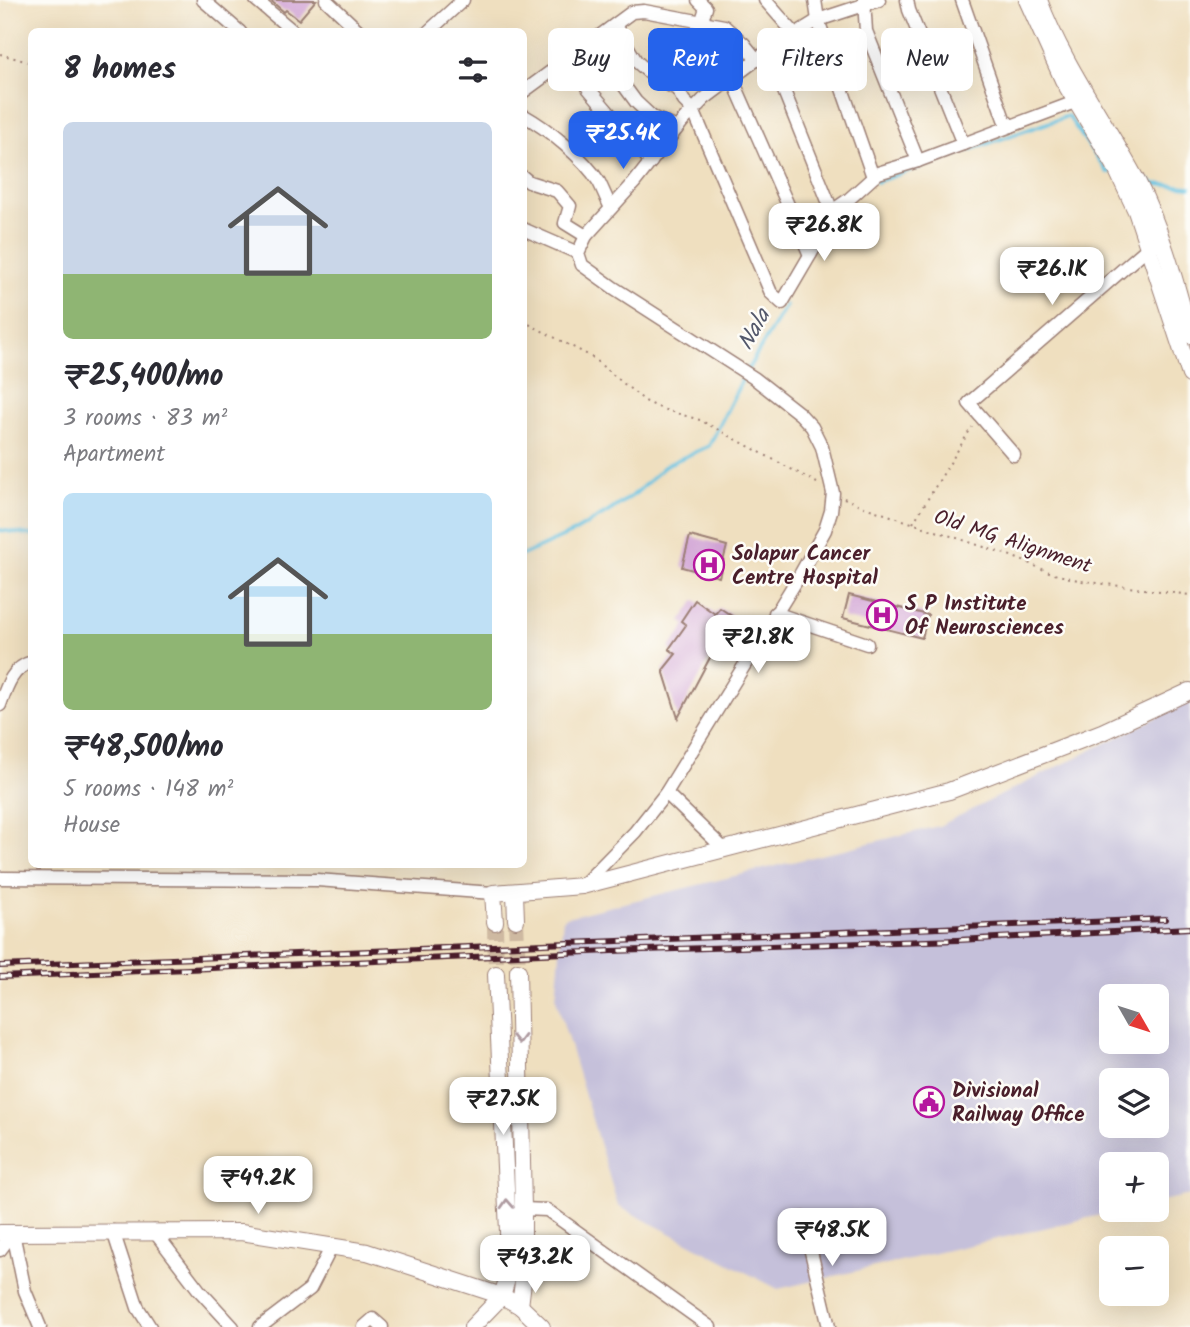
<!DOCTYPE html>
<html lang="en">
<head>
<meta charset="utf-8">
<style>
  :root { --surface:#fff; --page:#f7f7f7; --text:#2b2b33; --muted:#7c7c81; --accent:#2563eb }
  body { margin:0; font-family:Kalam,sans-serif; background:var(--page); color:var(--text); height:100vh; display:flex; flex-direction:column; font-size:26px; white-space:nowrap }
  * { box-sizing:border-box; margin:0 }
  p { font-size:23px; color:var(--muted) }
  .icon { flex:none; width:38px; height:38px; fill:none; stroke:currentColor; stroke-width:2; stroke-linecap:round; stroke-linejoin:round }
  .map { position:relative; flex:1; overflow:hidden }
  .sheet { position:absolute; left:28px; top:28px; width:499px; height:840px; display:flex; flex-direction:column; background:var(--surface); border-radius:10px; box-shadow:0 7px 28px #0002 }
  .sheet>* { flex:none }
  .guide { position:absolute; left:548px; top:28px; width:537px; height:63px; display:flex; gap:14px }
  .needle { width:46px; rotate:129deg }
  .controls { position:absolute; left:1099px; top:984px; display:grid; gap:14px }
  .controls a { display:grid; place-items:center; width:70px; height:70px; border-radius:10px; background:var(--surface); box-shadow:0 7px 28px #0002; font-size:35px }
  .price { position:absolute; translate:-50% -60px; padding:0 16px; border-radius:14px; background:#fff; color:#222; font-size:23px; line-height:46px; filter:drop-shadow(0 2px 4px #0008) }
  .price::after { content:''; position:absolute; left:50%; top:42px; width:21px; height:16px; margin-left:-10px; background:inherit; clip-path:polygon(0 0,100% 0,50% 100%) }
  .price.on { background:var(--accent); color:#fff }
  ul { padding:0; list-style:none }
  li { display:grid; align-content:center; gap:14px; height:371px; padding:0 35px }
  li span { display:grid; place-items:center; height:217px; border-radius:10px; color:#555 }
  li>.icon { margin-inline-start:auto }
  span .icon { width:126px; height:126px; fill:#fffc; stroke-width:1 }
  li b { font-size:30px }
  h2 { display:flex; justify-content:space-between; align-items:center; height:84px; padding:0 35px; font-size:30px }
  .tag { padding:0 24px; border-radius:10px; background:var(--surface); box-shadow:0 7px 28px #0002; font-size:24px; line-height:63px }
  .tag.on { background:var(--accent); color:#fff }
  .map>svg:first-child { display:block }
  .industrial { fill:#c5c0da; fill-rule:evenodd }
  .lines { fill:none; stroke-linecap:round; stroke-linejoin:round }
  .stream { stroke:#65c3e3; stroke-width:3.5 }
  .building { fill:#d0a1d4 }
  .tertiary-tunnel { stroke:#ceb9a1; stroke-width:16; stroke-dasharray:16 8; stroke-linecap:butt }
  .minor-casing { stroke:#9c7f75; stroke-width:15 }
  .tertiary-casing { stroke:#9c7f75; stroke-width:18 }
  .path { stroke:#9c7f75; stroke-width:2; stroke-dasharray:2 5; stroke-linecap:butt }
  .minor { stroke:#fff; stroke-width:12 }
  .tertiary { stroke:#fff; stroke-width:16 }
  .rail-casing { stroke:#4a1f2b; stroke-width:6 }
  .rail { stroke:#fdfcf7; stroke-width:3.5; stroke-dasharray:10; stroke-linecap:butt }
  .oneway { stroke:#ae9aa0 }
  .labels { text-anchor:middle; stroke-width:5; stroke-linejoin:round; paint-order:stroke }
  .street-label { font-size:21px; fill:#4a1f2b; stroke:#fdfcf7 }
  .poi-label { font-size:21px; font-weight:bold; fill:#4a1f2b; stroke:#fdfcf7; text-anchor:start }
  .water-label { font-size:23px; font-style:italic; fill:#53586b; stroke:#fdfcf7 }
</style>
</head>
<body>
<div class="map">
<svg width="1190" height="1327" viewBox="0 0 1190 1327">
  <rect width="100%" height="100%" fill="#fdfcf7"/>
  <filter id="ink" filterUnits="userSpaceOnUse"><feTurbulence type="fractalNoise" baseFrequency=".0143" numOctaves="2"/><feDisplacementMap in="SourceGraphic" scale="14" xChannelSelector="R" yChannelSelector="G"/><feConvolveMatrix kernelMatrix="1 2 1 2 8 2 1 2 1" color-interpolation-filters="sRGB"/></filter>
  <filter id="wash" filterUnits="userSpaceOnUse"><feTurbulence type="fractalNoise" baseFrequency=".00686" numOctaves="4" result="noise"/><feDisplacementMap in="SourceGraphic" scale="28" xChannelSelector="R" yChannelSelector="G"/><feGaussianBlur stdDeviation="1.57" result="paint"/><feColorMatrix in="noise" values="0 0 0 0 0 0 0 0 0 0 0 0 0 0 0 0 0 1.4 0 .05"/><feComposite in="paint" operator="in"/></filter>
  <g filter="url(#wash)">
    <rect width="100%" height="100%" fill="#efdfbf"/>
    <path class="industrial" d="M1190 701V1195L1157 1202V1164H1111V1209H1127L778 1289 618 1206 556 999 563 918 939 826ZM1111 996H1157V1041H1111ZM1111 1080H1157V1125H1111Z"/>
    <g class="lines">
      <g class="stream">
        <path d="M1142 177 1155 184 1190 187"/>
        <path d="M876 182 1068 116 1107 172H1111"/>
        <path d="M0 530 32 535"/>
        <path d="M523 555 574 532 608 512 636 493 666 465 709 446 745 374 786 305"/>
      </g>
    </g>
    <g id="blocks">
      <g class="building">
        <path d="M270 0H316L299 20 286 10 284 12Z"/>
        <path d="M690 536 727 546 719 577 682 567Z"/>
        <path d="M849 595 928 615 922 638 843 618Z"/>
        <path d="M695 600 715 614 720 608 732 616 678 718 663 670 676 654 669 649 686 625 681 621Z"/>
      </g>
    </g>
  </g>
  <g filter="url(#ink)">
    <use href="#blocks" fill-opacity="0" stroke="#9c7f75" stroke-width="2"/>
    <g class="lines">
      <g class="tertiary-tunnel">
        <path d="M516 920 518 971"/>
        <path d="M495 922 496 974"/>
      </g>
      <g class="minor-casing">
        <g id="minor">
          <path d="M203 0 240 32"/>
          <path d="M256 0 294 32"/>
          <path d="M326 0 360 32"/>
          <path d="M698 0 706 8 702 20"/>
          <path d="M765 0 795 34"/>
          <path d="M815 0 818 20 873 177"/>
          <path d="M864 0 866 31 918 161"/>
          <path d="M907 0 909 10 963 144"/>
          <path d="M962 0 1004 119 1011 126"/>
          <path d="M615 25 636 61 656 79 677 89 684 101 693 110 771 293 782 303 823 233 832 211 848 200 878 173 918 161 1075 102"/>
          <path d="M428 32 463 0"/>
          <path d="M592 42 636 102 652 117 677 128"/>
          <path d="M768 51 832 211"/>
          <path d="M577 52 589 69 588 88 651 162"/>
          <path d="M732 78 810 255"/>
          <path d="M669 84 744 44"/>
          <path d="M523 92 632 12 644 11 724 26 744 44 757 60"/>
          <path d="M523 115C548 129 584 158 599 182 603 190 607 200 611 208"/>
          <path d="M523 177 529 182 557 191 570 206 565 223 586 236"/>
          <path d="M523 229 578 253"/>
          <path d="M1014 455 969 403 1152 244"/>
          <path d="M775 613 867 644"/>
          <path d="M0 705C6 688 12 667 32 662"/>
          <path d="M725 850 666 793 801 573 825 530 831 511 833 493 822 447 812 427 800 414 754 378 614 288 582 265 578 253 586 236 634 183 682 122 704 99 768 51 818 20 879 0"/>
          <path d="M0 878 317 880 493 893"/>
          <path d="M582 886 635 832 666 793"/>
          <path d="M523 1209 547 1210 710 1327"/>
          <path d="M803 1218 829 1327"/>
          <path d="M113 1231 138 1308 150 1327"/>
          <path d="M154 1231 199 1290 233 1327"/>
          <path d="M13 1233 25 1291 40 1327"/>
          <path d="M0 1250 13 1233"/>
          <path d="M260 1327 310 1289 332 1246"/>
          <path d="M364 1327 373 1319 382 1327"/>
        </g>
      </g>
      <g class="tertiary-casing">
        <g id="tertiary">
          <path d="M1027 0 1063 80 1114 164 1136 211 1190 375"/>
          <path d="M1039 0C1063 65 1106 122 1138 183 1162 230 1176 284 1190 335"/>
          <path d="M515 893 516 920"/>
          <path d="M495 922 493 893 582 886 949 791 1102 732 1190 691"/>
          <path d="M518 971 523 1209V1282L520 1306"/>
          <path d="M0 1233 241 1232 367 1252 502 1296 520 1306 542 1327"/>
          <path d="M472 1327 502 1296 508 1276V1231L496 974"/>
        </g>
      </g>
      <g class="path">
        <path d="M0 54 32 63"/>
        <path d="M523 321 590 356 645 401 662 409 700 420 817 483"/>
        <path d="M844 498 864 507 1011 556 1054 574 1082 581 1190 595"/>
        <path d="M913 523 972 427"/>
      </g>
      <use href="#minor" class="minor"/>
      <use href="#tertiary" class="tertiary"/>
      <g class="rail-casing">
        <g id="rail">
          <path d="M0 966 1165 919"/>
          <path d="M0 977 611 951 958 940 1190 928"/>
        </g>
      </g>
      <use href="#rail" class="rail"/>
    </g>
    <defs><path id="oneway-chevron" d="M-2-3.5L2.5 0L-2 3.5" fill="none" stroke-width="1.6" stroke-linecap="round" stroke-linejoin="round" transform="scale(1.75)"/></defs>
    <g class="oneway">
      <use href="#oneway-chevron" transform="translate(519 1039) rotate(89)"/>
      <use href="#oneway-chevron" transform="translate(507 1204) rotate(-93)"/>
    </g>
  </g>
  <defs>
    <g id="hospital-ring" transform="scale(1.575)"><circle r="9.5" fill="#fdfcf7" stroke="#b5179e" stroke-width="1.5"/><path d="M-5-5h3v3.5h4V-5h3V5h-3V1.5h-4V5h-3Z" fill="#b5179e"/></g>
    <g id="civic-ring" transform="scale(1.575)"><circle r="9.5" fill="#fdfcf7" stroke="#b5179e" stroke-width="1.5"/><path d="M-.6-6.5H3V-4.5H.6V-3L4-1V1h2V6H-6V1h2V-1L-.6-3ZM-1.2 2.5V6h2.4V2.5Z" fill="#b5179e"/></g>
  </defs>
  <g fill-rule="evenodd">
    <use href="#hospital-ring" x="709" y="565"/>
    <use href="#hospital-ring" x="882" y="615"/>
    <use href="#civic-ring" x="929" y="1102"/>
  </g>
  <g class="labels">
    <g class="street-label">
      <text transform="translate(1013 541) rotate(18)" y="7">Old MG Alignment</text>
    </g>
    <g class="poi-label">
      <text x="732" y="560">Solapur Cancer<tspan x="732" dy="24">Centre Hospital</tspan></text>
      <text x="905" y="610">S P Institute<tspan x="905" dy="24">Of Neurosciences</tspan></text>
      <text x="952" y="1097">Divisional<tspan x="952" dy="24">Railway Office</tspan></text>
    </g>
    <g class="water-label">
      <text transform="translate(753 329) rotate(-61)" y="8">Nala</text>
    </g>
  </g>
</svg>
<div class="controls">
<a><svg class="needle" viewBox="-14 -14 28 28"><path d="M0-13l5 13h-10z" fill="#e53935"/><path d="M0 13l5-13h-10z" fill="#7c7c81"/></svg></a>
<a><svg class="icon" aria-label="layers" viewBox="0 0 24 24"><path d="M12 4l9 5-9 5-9-5zM3 14l9 5 9-5"/></svg></a>
<a>+</a>
<a>−</a>
</div>
<b class="price on" style="left:623px;top:171px">₹25.4K</b>
<b class="price" style="left:824px;top:263px">₹26.8K</b>
<b class="price" style="left:1052px;top:307px">₹26.1K</b>
<b class="price" style="left:758px;top:675px">₹21.8K</b>
<b class="price" style="left:503px;top:1137px">₹27.5K</b>
<b class="price" style="left:258px;top:1216px">₹49.2K</b>
<b class="price" style="left:832px;top:1268px">₹48.5K</b>
<b class="price" style="left:535px;top:1295px">₹43.2K</b>
<div class="guide">
<a class="tag">Buy</a>
<a class="tag on">Rent</a>
<a class="tag">Filters</a>
<a class="tag">New</a>
</div>
<section class="sheet">
<h2>8 homes<svg class="icon" aria-label="filters" viewBox="0 0 24 24"><path d="M4 7h16M4 17h16"/><circle cx="9" cy="7" r="2"/><circle cx="15" cy="17" r="2"/></svg></h2>
<ul>
<li><span style="background:linear-gradient(#c9d6e8 70%,#8fb573 0)"><svg class="icon" aria-label="home" viewBox="0 0 24 24"><path d="M3 11l9-7 9 7M6 9v11h12V9"/></svg></span><div><b>₹25,400/mo</b><p>3 rooms · 83 m²</p><p>Apartment</p></div></li>
<li><span style="background:linear-gradient(#bfe0f5 65%,#8fb573 0)"><svg class="icon" aria-label="home" viewBox="0 0 24 24"><path d="M3 11l9-7 9 7M6 9v11h12V9"/></svg></span><div><b>₹48,500/mo</b><p>5 rooms · 148 m²</p><p>House</p></div></li>
</ul>
</section>
</div>
</body>
</html>
